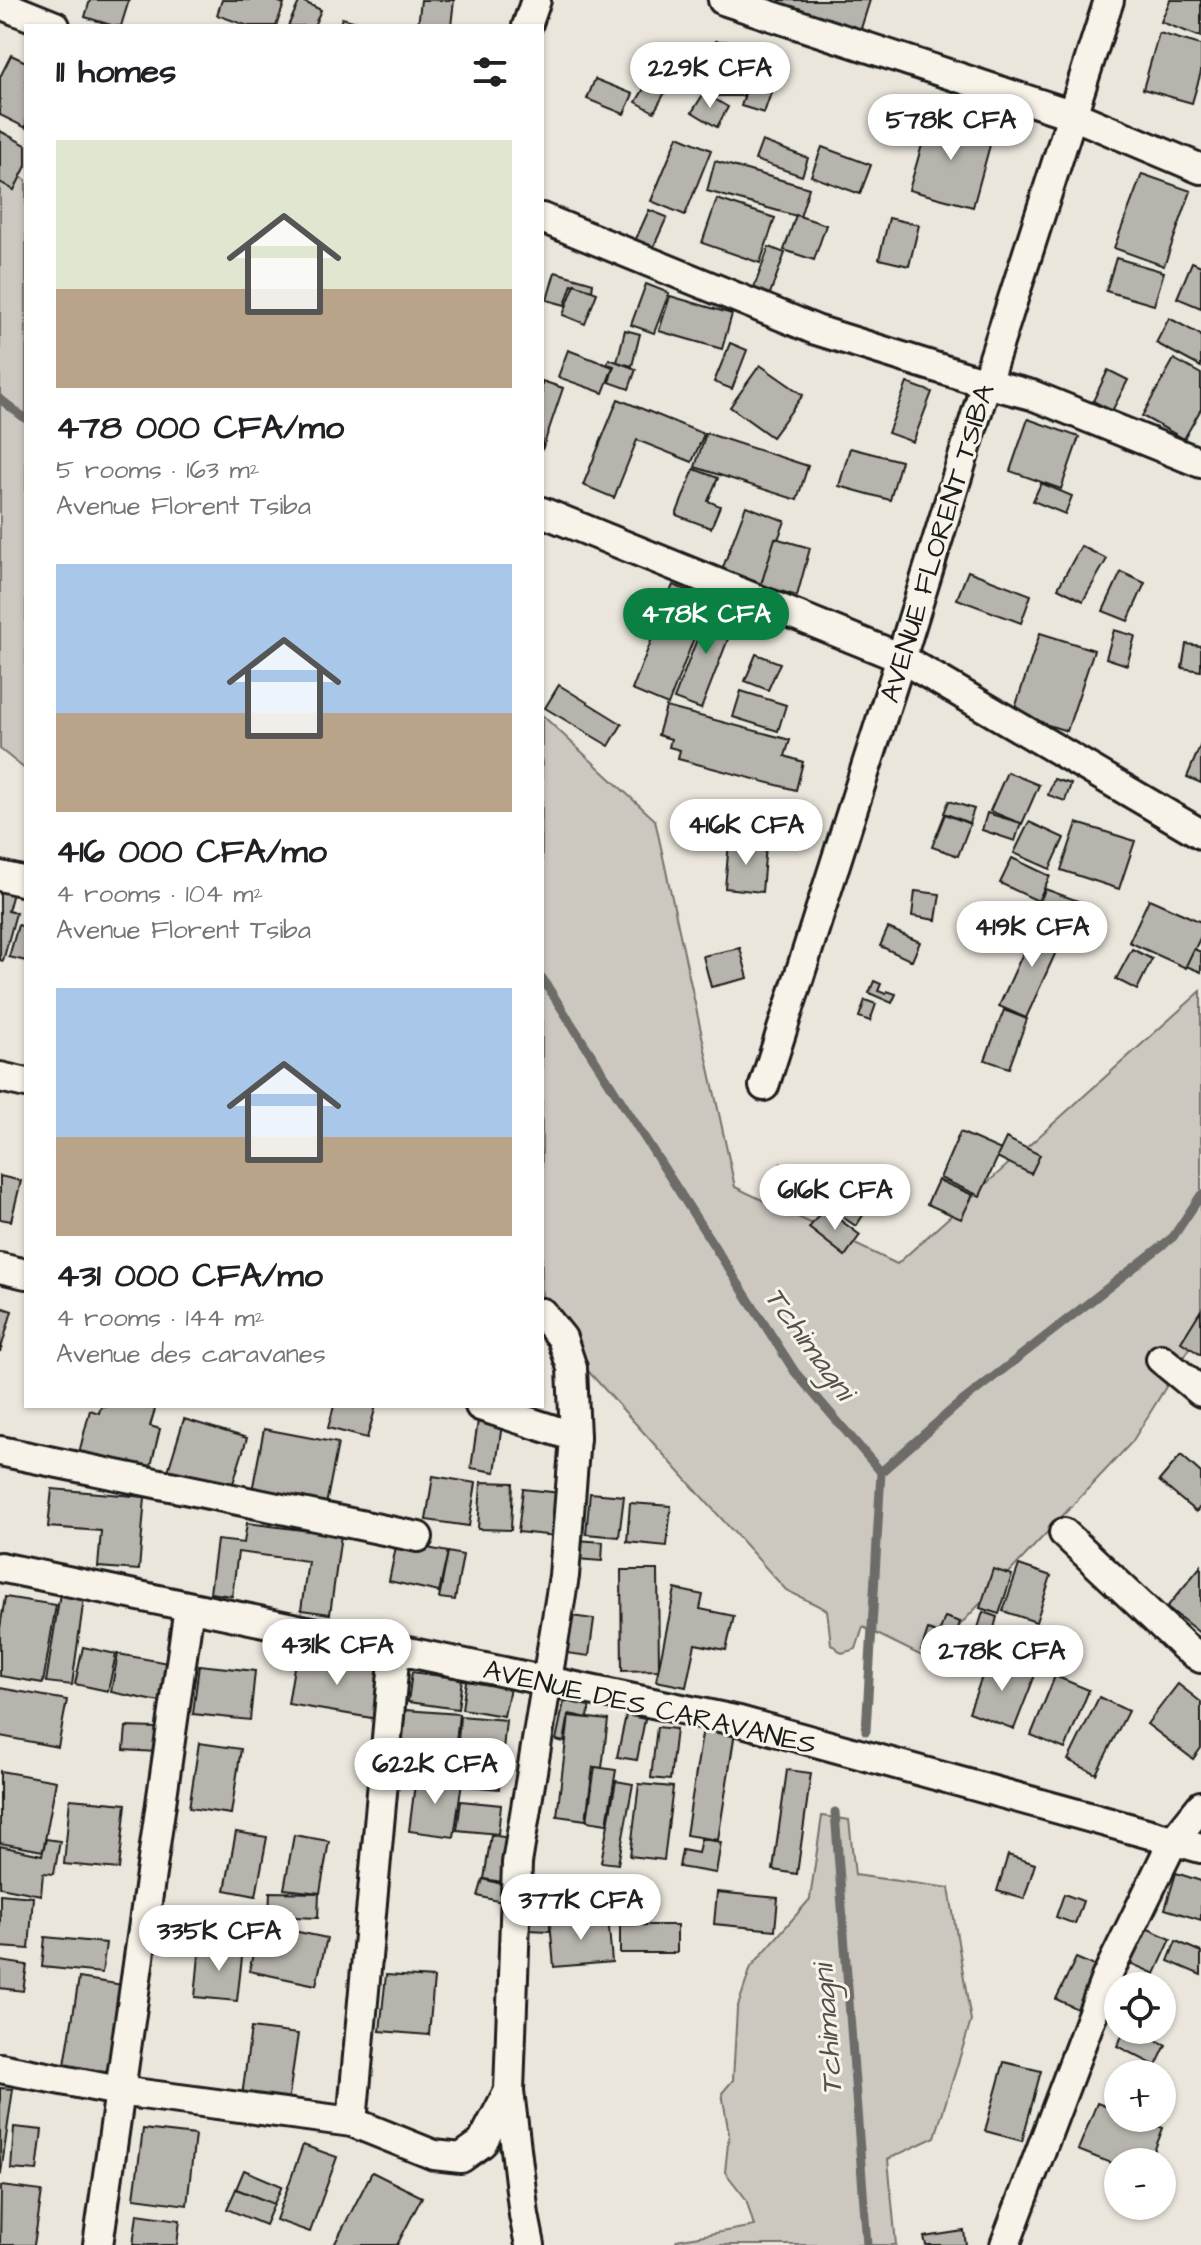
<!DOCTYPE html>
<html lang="en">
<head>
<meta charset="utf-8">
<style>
  :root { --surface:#fff; --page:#f2f2f2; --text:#202124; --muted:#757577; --accent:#0b8043 }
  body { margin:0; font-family:"Architects Daughter",sans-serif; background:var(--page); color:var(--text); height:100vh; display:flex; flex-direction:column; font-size:30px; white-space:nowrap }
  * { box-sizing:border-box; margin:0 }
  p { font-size:26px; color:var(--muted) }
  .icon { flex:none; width:44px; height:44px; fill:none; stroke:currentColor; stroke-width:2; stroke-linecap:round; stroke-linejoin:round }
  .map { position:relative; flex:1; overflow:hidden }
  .drawer { position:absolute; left:24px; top:24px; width:520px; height:1384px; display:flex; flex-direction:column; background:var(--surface); border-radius:0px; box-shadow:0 2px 6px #0004 }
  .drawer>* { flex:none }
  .buttons { position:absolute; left:1104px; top:1972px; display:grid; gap:16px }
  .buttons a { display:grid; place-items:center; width:72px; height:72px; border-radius:50%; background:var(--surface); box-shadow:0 2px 6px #0004; font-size:40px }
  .price { position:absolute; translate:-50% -68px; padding:0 18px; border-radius:28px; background:#fff; color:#222; font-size:26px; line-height:52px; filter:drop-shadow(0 2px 4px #0008) }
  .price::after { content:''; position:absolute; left:50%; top:48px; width:24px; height:18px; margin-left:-12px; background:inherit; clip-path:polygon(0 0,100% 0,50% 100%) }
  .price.active { background:var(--accent); color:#fff }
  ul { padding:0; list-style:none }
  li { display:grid; align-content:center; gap:16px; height:424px; padding:0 32px }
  li span { display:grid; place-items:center; height:248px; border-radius:0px; color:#555 }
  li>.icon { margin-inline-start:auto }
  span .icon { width:144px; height:144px; fill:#fffc; stroke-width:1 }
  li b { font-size:34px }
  h2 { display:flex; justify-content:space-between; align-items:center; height:96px; padding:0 32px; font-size:34px }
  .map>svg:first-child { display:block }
  .green { fill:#ccc8c0; stroke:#74726e; stroke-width:2 }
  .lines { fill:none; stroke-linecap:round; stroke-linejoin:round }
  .stream { stroke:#6d6c68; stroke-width:9 }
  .building { fill:#b6b4ac; stroke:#1c1c1c; stroke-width:2 }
  .street-casing { stroke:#1c1c1c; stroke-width:34 }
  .street { stroke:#f7f3e8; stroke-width:28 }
  .labels { text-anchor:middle; stroke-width:6; stroke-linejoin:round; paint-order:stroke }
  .street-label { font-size:28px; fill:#1c1c1c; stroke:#f7f3e8 }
  .water-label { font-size:30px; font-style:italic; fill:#52514e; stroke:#f7f3e8 }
</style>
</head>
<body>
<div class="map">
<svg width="1201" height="2245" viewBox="0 0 1201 2245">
  <rect width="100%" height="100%" fill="#eae6dc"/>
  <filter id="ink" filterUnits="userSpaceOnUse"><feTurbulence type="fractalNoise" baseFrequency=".0125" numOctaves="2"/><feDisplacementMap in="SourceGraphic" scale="16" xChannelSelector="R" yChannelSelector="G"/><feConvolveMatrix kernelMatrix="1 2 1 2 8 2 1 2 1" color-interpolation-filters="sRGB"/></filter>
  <g filter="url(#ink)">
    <g class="green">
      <path d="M0 165 26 180V770L0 749Z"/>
      <path d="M542 715 655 820 735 1187 897 1264 1201 991V1330L1132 1442 928 1659 863 1627 856 1649 842 1653 831 1644 827 1610 786 1590 542 1320Z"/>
      <path d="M822 1816 849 1820 855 1875 949 1888 971 2021 935 2137 888 2159 896 2245H675L677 2240 754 2226 746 2199 725 2172 729 2134 722 2093 733 2080 737 2009 751 1967 810 1899Z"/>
    </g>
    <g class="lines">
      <g class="stream">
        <path d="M0 399 26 419"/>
        <path d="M542 978 795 1372 881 1472 866 1731"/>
        <path d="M881 1472 955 1407 1173 1237 1201 1195"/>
        <path d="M835 1812 867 2245"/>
      </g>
    </g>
    <g class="building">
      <path d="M90 0H129L121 26H114L85 17Z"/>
      <path d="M222 0H274L284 4 276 26H248L217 15Z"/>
      <path d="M300 0 321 10 314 26H288Z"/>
      <path d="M421 0H454L451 26H418Z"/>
      <path d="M780 0H870L858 38 776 13Z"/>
      <path d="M1170 0H1201V37L1161 22Z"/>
      <path d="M342 18 368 25 367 26H339Z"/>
      <path d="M1159 33 1201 45V72L1192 103 1143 89Z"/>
      <path d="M716 41 744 42 743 96H715Z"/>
      <path d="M11 55 26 62V128L0 115V77Z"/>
      <path d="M654 72 671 82 654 112 636 102Z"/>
      <path d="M751 76 774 84 764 113 741 106Z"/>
      <path d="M595 79 633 94 624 114 587 99Z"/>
      <path d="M704 93 728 107 717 127 692 112Z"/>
      <path d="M930 117 993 134 973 207 909 190Z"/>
      <path d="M0 131 26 145V166L14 190 0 182Z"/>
      <path d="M678 136 711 150 685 215 651 201Z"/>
      <path d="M762 141 808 158 802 176 755 160Z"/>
      <path d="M822 147 871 165 860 194 811 176Z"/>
      <path d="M715 161 809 188 800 217 707 191Z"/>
      <path d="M1142 174 1191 191 1164 266 1114 248Z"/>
      <path d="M717 199 775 218 760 263 702 243Z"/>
      <path d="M649 210 667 217 653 248 635 241Z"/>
      <path d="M796 215 826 225 814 260 784 250Z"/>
      <path d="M889 218 919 225 909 266 879 259Z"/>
      <path d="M769 247 785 253 768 299 752 293Z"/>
      <path d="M1116 258 1164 272 1154 305 1106 291Z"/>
      <path d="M1192 262 1201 266V308L1177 298Z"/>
      <path d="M555 272 593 283 592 290 572 284 565 305 547 300Z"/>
      <path d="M575 284 597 293 585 324 563 315Z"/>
      <path d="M646 284 669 293 654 333 631 325Z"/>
      <path d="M670 296 732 314 722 349 659 331Z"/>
      <path d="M1169 318 1201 335V367L1156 343Z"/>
      <path d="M625 330 640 334 632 366 617 362Z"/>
      <path d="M730 343 747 350 732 389 714 382Z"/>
      <path d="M568 350 613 367 603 393 558 377Z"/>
      <path d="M609 359 636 369 629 389 609 382 614 366 607 364Z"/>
      <path d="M1174 359 1201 374V409L1184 439 1142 416Z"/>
      <path d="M760 365 803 395 772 437 730 407Z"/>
      <path d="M1108 370 1128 380 1112 411 1093 401Z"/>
      <path d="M542 381 563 388 542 450Z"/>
      <path d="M907 383 932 392 913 442 888 433Z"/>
      <path d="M618 399 704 434 692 462 637 440 614 498 583 485Z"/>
      <path d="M1028 419 1079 437 1061 489 1010 471Z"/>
      <path d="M706 433 808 466 797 500 695 467Z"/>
      <path d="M850 448 901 461 890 500 839 486Z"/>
      <path d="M694 469 718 478 708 501 720 506 711 528 676 515Z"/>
      <path d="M1041 483 1072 496 1065 514 1033 501Z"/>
      <path d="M746 506 785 521 761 584 722 570Z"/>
      <path d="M775 538 810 548 797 596 761 585Z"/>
      <path d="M1081 546 1107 559 1083 601 1058 588Z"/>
      <path d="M968 571 1031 595 1021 623 957 599Z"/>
      <path d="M1121 572 1145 583 1128 621 1103 611Z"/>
      <path d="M673 585 711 600 704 619 665 604Z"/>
      <path d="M711 603 738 613 701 709 674 699Z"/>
      <path d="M665 605 701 620 668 705 632 690Z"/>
      <path d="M1114 630 1135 636 1127 665 1106 658Z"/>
      <path d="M1040 633 1094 650 1067 731 1013 714Z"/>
      <path d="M1186 644 1201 646V671L1182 668Z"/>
      <path d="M756 654 780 663 768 690 745 681Z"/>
      <path d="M559 685 622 724 609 746 545 708Z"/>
      <path d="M741 691 786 705 778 731 733 717Z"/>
      <path d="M666 707 790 740 785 756 803 762 796 790 678 759 680 750 669 747 671 739 658 735Z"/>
      <path d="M1201 744V783L1187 777Z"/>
      <path d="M1007 772 1039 785 1022 824 990 811Z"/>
      <path d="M1054 779 1071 784 1065 801 1048 795Z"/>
      <path d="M949 801 974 809 969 823 944 813Z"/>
      <path d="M987 813 1021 823 1015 841 982 830Z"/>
      <path d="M945 814 970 824 958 856 932 847Z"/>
      <path d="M1029 822 1064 838 1050 869 1014 853Z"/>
      <path d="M1077 823 1135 841 1119 889 1061 870Z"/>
      <path d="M729 842 766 845 762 892 725 888Z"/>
      <path d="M1012 858 1050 876 1038 901 1000 883Z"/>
      <path d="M0 885 14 889 8 911 16 913 3 961 0 960Z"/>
      <path d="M1045 889 1081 902 1073 924 1037 911Z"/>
      <path d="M915 891 940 894 936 920 912 916Z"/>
      <path d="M1149 899 1201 922V936L1186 968 1129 942Z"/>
      <path d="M1038 920 1065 932 1026 1018 999 1006Z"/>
      <path d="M18 925 26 927V961L9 957Z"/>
      <path d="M888 928 920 942 912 961 880 946Z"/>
      <path d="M740 948 748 978 711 987 703 956Z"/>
      <path d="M1132 949 1152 959 1137 990 1116 979Z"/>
      <path d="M1194 949 1201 952V972L1186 966Z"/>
      <path d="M874 981 881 984 878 991 886 994 887 991 896 994 892 1003 869 993Z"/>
      <path d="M865 1000 876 1004 870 1021 859 1017Z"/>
      <path d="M1004 1010 1027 1019 1009 1068 985 1060Z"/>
      <path d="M960 1132 1001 1150 980 1196 940 1178Z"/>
      <path d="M1006 1138 1040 1155 1031 1174 997 1157Z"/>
      <path d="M781 1164 805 1188 789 1204 765 1181Z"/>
      <path d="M0 1176 21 1181 11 1221 0 1219Z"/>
      <path d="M938 1180 973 1195 961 1219 927 1204Z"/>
      <path d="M837 1184 869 1206 856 1226 823 1204Z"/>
      <path d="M824 1208 860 1235 845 1256 809 1228Z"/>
      <path d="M0 1307 12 1311 0 1352Z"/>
      <path d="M1201 1310V1355L1181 1342Z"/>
      <path d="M101 1406H156L150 1426 160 1429 150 1470 79 1453 90 1410 99 1413Z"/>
      <path d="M334 1406H376L367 1438 328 1428Z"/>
      <path d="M480 1407 504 1411 495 1472 471 1468Z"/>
      <path d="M184 1419 247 1438 230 1493 167 1474Z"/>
      <path d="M264 1429 338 1443 326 1505 252 1491Z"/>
      <path d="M1181 1455 1201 1473V1506L1196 1512 1159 1481Z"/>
      <path d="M433 1476 476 1483 469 1526 426 1520Z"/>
      <path d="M481 1482 513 1483 511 1530 478 1529Z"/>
      <path d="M52 1489 145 1497 139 1570 98 1567 101 1531 48 1527Z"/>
      <path d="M523 1489 561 1493 556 1536 518 1532Z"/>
      <path d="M590 1493 624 1496 619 1537 586 1534Z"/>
      <path d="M630 1503 671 1506 667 1546 627 1542Z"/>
      <path d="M247 1523 341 1535 330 1614 301 1610 308 1561 238 1552 232 1596 210 1593 217 1540 244 1543Z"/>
      <path d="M577 1540 603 1542 602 1561 576 1559Z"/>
      <path d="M397 1542 448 1552 439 1592 389 1581Z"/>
      <path d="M448 1552 463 1555 455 1600 439 1598Z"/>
      <path d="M1019 1565 1051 1576 1036 1622 1003 1611Z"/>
      <path d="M1201 1566V1634L1167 1607Z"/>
      <path d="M993 1569 1012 1575 999 1614 980 1608Z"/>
      <path d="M621 1570H658L659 1670 622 1671Z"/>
      <path d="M675 1589 703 1595 700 1609 734 1616 726 1650 695 1644 686 1687 656 1681Z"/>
      <path d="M60 1593 84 1598 72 1685 46 1682Z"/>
      <path d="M5 1597 56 1605 43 1683 0 1676V1628Z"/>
      <path d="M983 1612 997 1617 993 1632 978 1628Z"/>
      <path d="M571 1616 594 1619 589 1656 566 1653Z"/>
      <path d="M945 1617 960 1622 955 1638 939 1633Z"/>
      <path d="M928 1630 975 1646 968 1666 921 1651Z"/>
      <path d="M83 1647 116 1654 108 1691 75 1684Z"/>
      <path d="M118 1654 168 1663 160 1702 111 1692Z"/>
      <path d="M296 1655 386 1669 378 1719 288 1704Z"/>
      <path d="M989 1658 1035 1675 1014 1729 969 1712Z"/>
      <path d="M199 1665 255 1671 250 1720 193 1714Z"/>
      <path d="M412 1672 462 1679 458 1709 408 1702Z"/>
      <path d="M1055 1676 1089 1690 1065 1749 1031 1735Z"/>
      <path d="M466 1681 510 1688 504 1716 462 1709Z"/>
      <path d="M1178 1684 1201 1702V1748L1193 1759 1147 1724Z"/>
      <path d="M0 1688 67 1700 58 1747 0 1736Z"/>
      <path d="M565 1697 590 1702 588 1718 569 1714 564 1742 556 1740Z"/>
      <path d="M1099 1697 1128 1711 1096 1774 1068 1760Z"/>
      <path d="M405 1710 459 1714 455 1751 402 1746Z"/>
      <path d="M626 1715 645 1719 637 1760 617 1757Z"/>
      <path d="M460 1716 506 1720 499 1789 469 1786 472 1755 457 1753Z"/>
      <path d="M569 1716 608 1720 602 1768 593 1767 586 1820 557 1816Z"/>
      <path d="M126 1727 156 1728V1752L124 1750Z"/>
      <path d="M657 1727 676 1729 670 1780 651 1778Z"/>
      <path d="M703 1728 735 1732 718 1840 686 1835Z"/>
      <path d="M199 1743 241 1749 231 1814 189 1808Z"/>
      <path d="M595 1767 616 1770 607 1824 587 1821Z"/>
      <path d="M787 1770 811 1773 797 1874 773 1870Z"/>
      <path d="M0 1771 56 1781 43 1851 0 1843Z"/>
      <path d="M416 1776 462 1782 454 1837 409 1831Z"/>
      <path d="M616 1781 633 1784 618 1864 601 1862Z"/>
      <path d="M639 1784 673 1787 664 1860 630 1856Z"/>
      <path d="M70 1799 126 1804 119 1869 64 1864Z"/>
      <path d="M461 1801 501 1805 498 1834 457 1830Z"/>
      <path d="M236 1832 267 1837 256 1896 225 1890Z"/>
      <path d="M294 1835 329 1841 320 1893 284 1889Z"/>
      <path d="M491 1835 516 1839 508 1883 484 1879Z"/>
      <path d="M46 1839 60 1841 54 1874 43 1873 41 1895 0 1887V1846L42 1855Z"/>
      <path d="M701 1839 721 1842 716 1873 679 1867 682 1850 698 1853Z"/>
      <path d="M1008 1855 1035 1864 1024 1899 997 1891Z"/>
      <path d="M1176 1873 1201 1881V1920L1165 1909Z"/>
      <path d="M483 1879 509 1886 505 1903 478 1896Z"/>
      <path d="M270 1892 319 1893 318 1918 269 1916Z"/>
      <path d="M717 1892 778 1898 775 1930 714 1924Z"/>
      <path d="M0 1894 33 1897 29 1949 0 1947Z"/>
      <path d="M1064 1894 1083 1901 1075 1924 1056 1917Z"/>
      <path d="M529 1905H550V1931L529 1930Z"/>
      <path d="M608 1917 612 1962 554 1967 550 1921Z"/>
      <path d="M204 1921 243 1924 241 1948 202 1944Z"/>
      <path d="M260 1924 327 1938 316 1985 249 1971Z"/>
      <rect x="620" y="1925" width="57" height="28"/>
      <path d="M1146 1928 1171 1939 1155 1974 1130 1963Z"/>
      <path d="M45 1937 106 1943 102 1973 42 1967Z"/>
      <path d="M1176 1941 1201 1952V1975L1168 1961Z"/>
      <path d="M200 1945 243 1949 237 2001 195 1997Z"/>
      <path d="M1076 1958 1097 1967 1077 2009 1056 1999Z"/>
      <path d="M0 1961 27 1965 23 1991 0 1988Z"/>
      <path d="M386 1975 434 1978 429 2035 380 2031Z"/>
      <path d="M79 1978 123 1985 109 2072 65 2065Z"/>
      <path d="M251 2028 298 2034 287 2110 241 2104Z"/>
      <path d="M1125 2030H1136L1166 2045 1156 2066 1117 2046Z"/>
      <path d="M1004 2062 1041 2071 1022 2141 985 2131Z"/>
      <path d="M0 2088 13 2089 1 2173 0 2172Z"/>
      <path d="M1097 2103 1118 2111V2118H1138L1163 2128 1150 2162H1118V2166L1078 2150Z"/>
      <path d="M14 2127 42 2130 37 2171 11 2169Z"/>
      <path d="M143 2129 195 2135 187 2205 134 2198Z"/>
      <path d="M303 2145 337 2157 310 2232 276 2220Z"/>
      <path d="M244 2170 282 2186 274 2204 236 2189Z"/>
      <path d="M372 2172 422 2197 397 2245H334Z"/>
      <path d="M1 2186 42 2191 34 2245H0Z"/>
      <path d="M236 2189 274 2204 265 2225 227 2209Z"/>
      <path d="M137 2214 180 2220 177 2245H133Z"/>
      <path d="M964 2231 966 2245H926L924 2237Z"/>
    </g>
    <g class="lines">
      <g class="street-casing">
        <g id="street">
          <path d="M723 0 1073 115 1201 169"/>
          <path d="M0 4 55 26"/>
          <path d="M527 26 536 0"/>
          <path d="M542 218 816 330 986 383 1032 395 1201 463"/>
          <path d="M542 512 901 658 1201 834"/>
          <path d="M0 876 26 882"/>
          <path d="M0 1077 26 1083"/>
          <path d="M764 1086 901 658 986 383 1109 0"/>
          <path d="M0 1268 26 1274"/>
          <path d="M1161 1359 1201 1392"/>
          <path d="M480 1406 575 1437"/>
          <path d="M0 1451 418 1537"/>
          <path d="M1064 1533 1186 1648 1201 1658"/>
          <path d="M0 1567 739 1721 1201 1848"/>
          <path d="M0 2068 119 2091 352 2122 434 2155 461 2158 482 2143 509 2091"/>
          <path d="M352 2122 395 1650"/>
          <path d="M98 2245 189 1607"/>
          <path d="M530 2245 524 2215 509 2091 517 1863 564 1576 575 1437 572 1368 562 1338 542 1313"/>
          <path d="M1005 2245 1106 1978 1173 1841 1201 1806"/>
        </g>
      </g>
      <use href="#street" class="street"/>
    </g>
  </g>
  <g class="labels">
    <g class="street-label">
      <text transform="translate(936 543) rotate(-73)" y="10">AVENUE FLORENT TSIBA</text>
      <text transform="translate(650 1706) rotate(13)" y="10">AVENUE DES CARAVANES</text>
    </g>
    <g class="water-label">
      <text transform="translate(810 1343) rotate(54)" y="10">Tchimagni</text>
      <text transform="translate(827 2030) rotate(-94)" y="10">Tchimagni</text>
    </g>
  </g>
</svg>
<div class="buttons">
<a><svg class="icon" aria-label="locate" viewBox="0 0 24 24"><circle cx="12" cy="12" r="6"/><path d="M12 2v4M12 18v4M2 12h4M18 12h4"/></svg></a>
<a>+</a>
<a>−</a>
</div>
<b class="price" style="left:710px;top:110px">229K CFA</b>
<b class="price" style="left:951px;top:162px">578K CFA</b>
<b class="price active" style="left:706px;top:656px">478K CFA</b>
<b class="price" style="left:746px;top:867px">416K CFA</b>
<b class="price" style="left:1032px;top:969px">419K CFA</b>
<b class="price" style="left:835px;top:1232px">616K CFA</b>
<b class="price" style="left:337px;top:1687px">431K CFA</b>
<b class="price" style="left:1002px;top:1693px">278K CFA</b>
<b class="price" style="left:435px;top:1806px">622K CFA</b>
<b class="price" style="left:581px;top:1942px">377K CFA</b>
<b class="price" style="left:219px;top:1973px">335K CFA</b>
<section class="drawer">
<h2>11 homes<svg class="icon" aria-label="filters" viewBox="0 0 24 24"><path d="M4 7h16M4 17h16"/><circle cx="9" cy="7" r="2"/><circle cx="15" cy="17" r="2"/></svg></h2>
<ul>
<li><span style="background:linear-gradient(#dfe7d0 60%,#b9a48a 0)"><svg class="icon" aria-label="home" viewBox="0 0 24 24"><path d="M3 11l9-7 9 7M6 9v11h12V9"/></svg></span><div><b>478 000 CFA/mo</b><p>5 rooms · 163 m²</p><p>Avenue Florent Tsiba</p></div></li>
<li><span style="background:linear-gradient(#a9c7e8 60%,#b9a48a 0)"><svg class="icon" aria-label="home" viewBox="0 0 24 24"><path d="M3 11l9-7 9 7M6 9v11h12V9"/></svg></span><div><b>416 000 CFA/mo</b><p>4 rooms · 104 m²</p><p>Avenue Florent Tsiba</p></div></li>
<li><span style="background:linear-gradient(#a9c7e8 60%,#b9a48a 0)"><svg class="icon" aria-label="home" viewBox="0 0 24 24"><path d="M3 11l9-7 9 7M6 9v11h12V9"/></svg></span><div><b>431 000 CFA/mo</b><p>4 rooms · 144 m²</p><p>Avenue des caravanes</p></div></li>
</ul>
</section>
</div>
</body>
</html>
